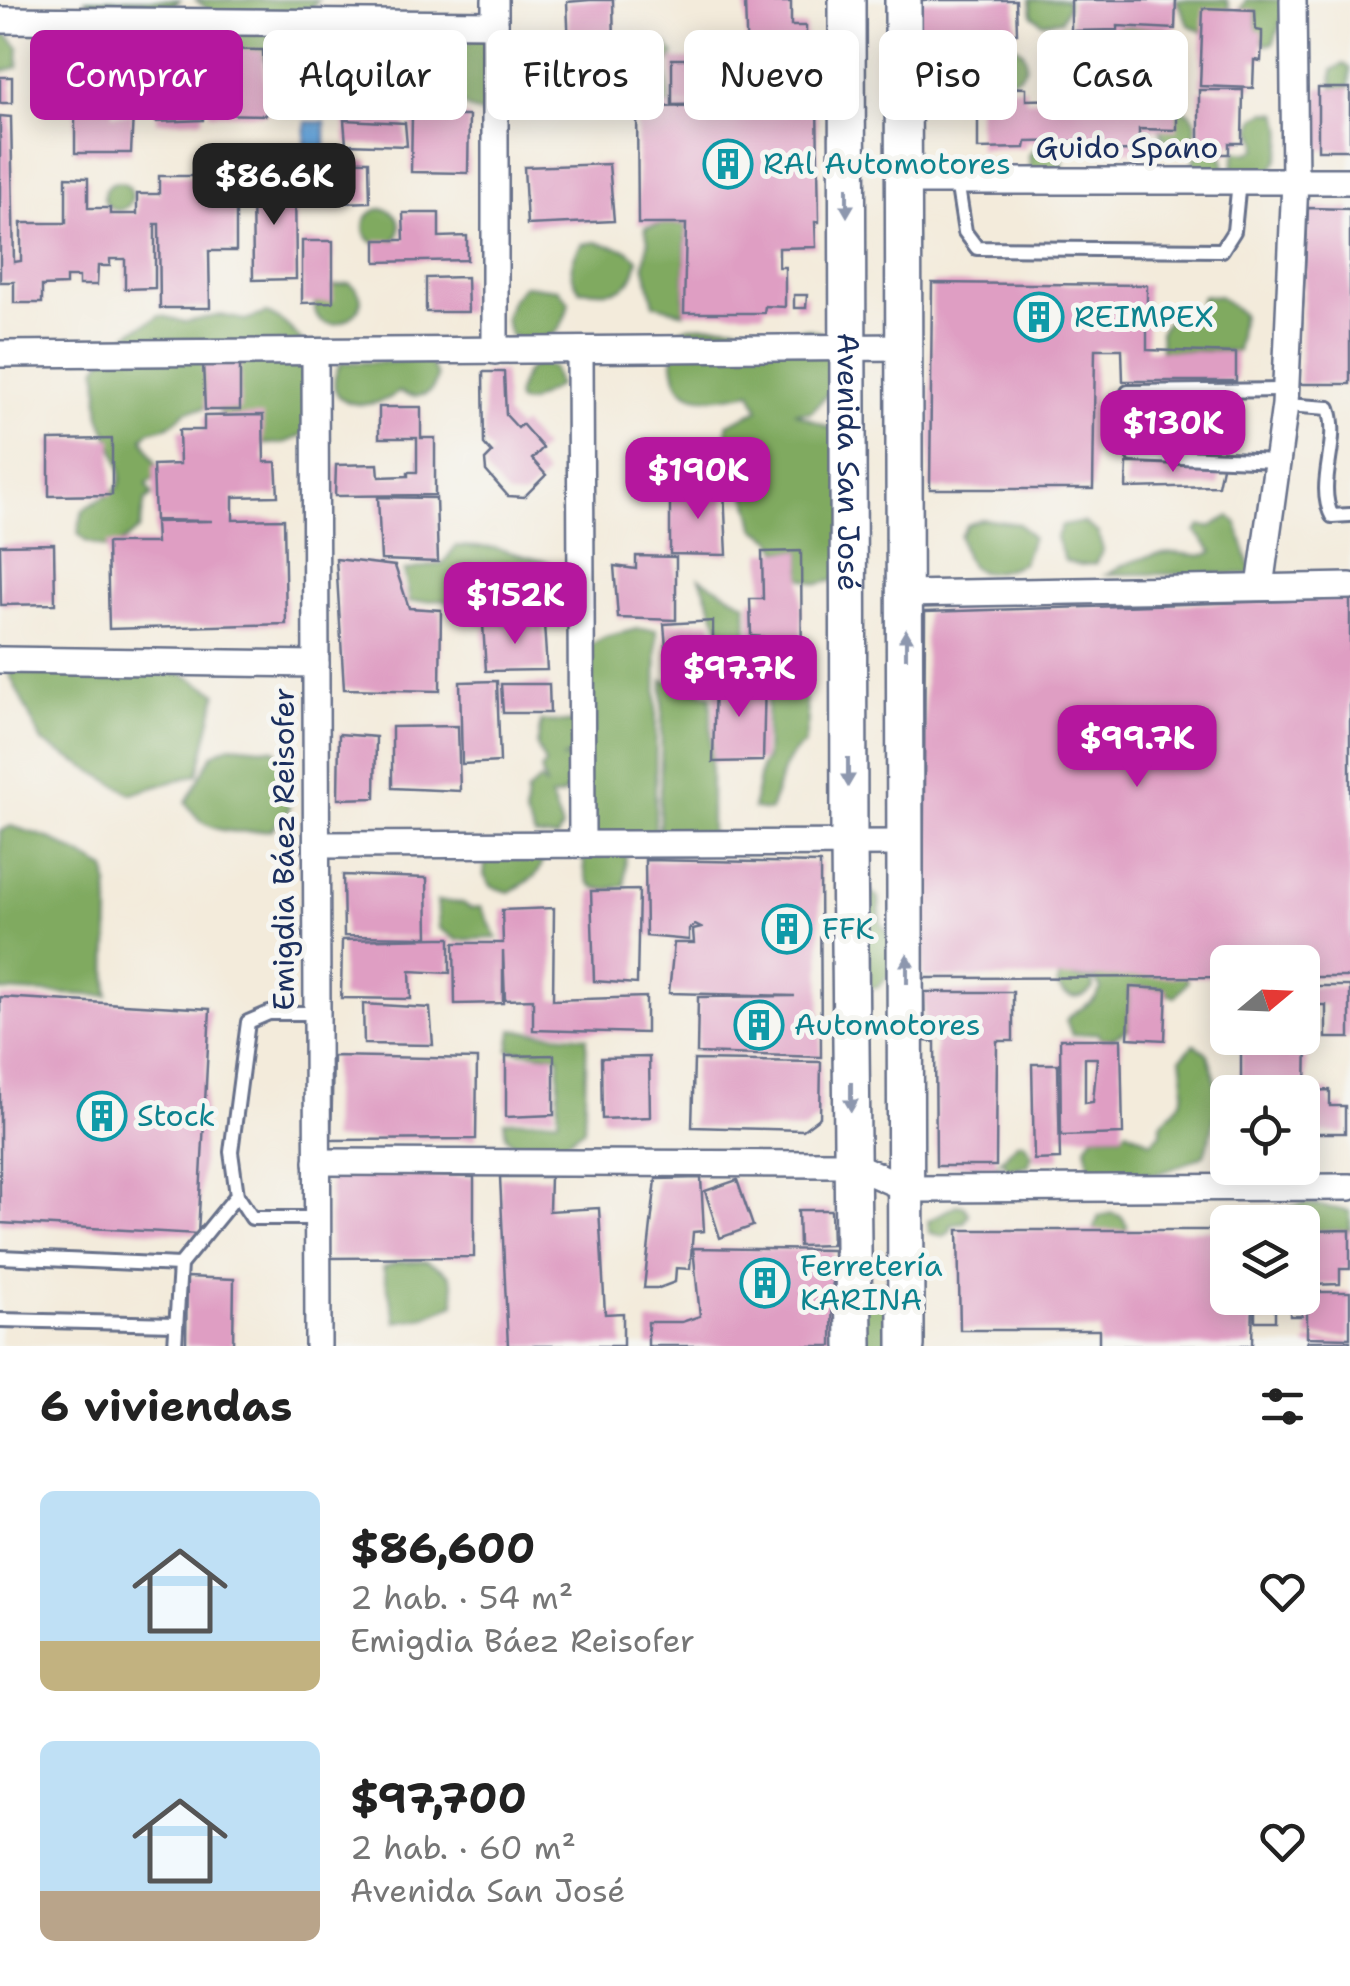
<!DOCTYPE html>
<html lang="es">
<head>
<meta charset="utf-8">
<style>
  :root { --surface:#fff; --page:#f2f2f2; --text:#222; --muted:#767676; --accent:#b5179e }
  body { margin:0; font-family:"Shantell Sans",sans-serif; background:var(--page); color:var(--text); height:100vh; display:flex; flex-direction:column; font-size:38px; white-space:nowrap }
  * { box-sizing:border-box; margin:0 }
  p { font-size:32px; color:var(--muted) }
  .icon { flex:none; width:55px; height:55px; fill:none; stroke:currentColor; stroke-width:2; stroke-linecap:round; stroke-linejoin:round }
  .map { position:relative; height:1346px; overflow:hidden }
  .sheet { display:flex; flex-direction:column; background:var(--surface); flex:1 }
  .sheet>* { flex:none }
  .hud { position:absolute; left:30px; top:30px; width:1290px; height:90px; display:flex; gap:20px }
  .needle { width:65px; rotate:71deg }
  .buttons { position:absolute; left:1210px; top:945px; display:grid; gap:20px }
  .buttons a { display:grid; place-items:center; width:110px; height:110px; border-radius:15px; background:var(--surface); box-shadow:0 5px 25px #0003; font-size:50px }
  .price { position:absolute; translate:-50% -85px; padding:0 22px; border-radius:20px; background:var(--accent); color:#fff; font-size:32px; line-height:65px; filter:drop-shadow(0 2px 5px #0008) }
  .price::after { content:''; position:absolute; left:50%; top:60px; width:30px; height:22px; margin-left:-15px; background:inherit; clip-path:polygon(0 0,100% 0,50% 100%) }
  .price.on { background:#222; color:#fff }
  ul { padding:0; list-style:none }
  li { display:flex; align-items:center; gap:30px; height:250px; padding:0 40px }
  li span { display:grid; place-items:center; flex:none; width:280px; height:200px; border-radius:15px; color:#555 }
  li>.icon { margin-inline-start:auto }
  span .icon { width:120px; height:120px; fill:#fffc; stroke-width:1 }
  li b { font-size:42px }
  h2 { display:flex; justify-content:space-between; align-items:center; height:120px; padding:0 40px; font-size:42px }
  .chip { padding:0 35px; border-radius:15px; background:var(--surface); box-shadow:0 5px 25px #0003; font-size:35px; line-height:90px }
  .chip.on { background:var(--accent); color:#fff }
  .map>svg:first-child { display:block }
  .forest { fill:#80aa61; stroke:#4e6c60; stroke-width:2.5 }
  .water { fill:#6ba7dc; stroke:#436b9d; stroke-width:2.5 }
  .building { fill:#df9ec3; fill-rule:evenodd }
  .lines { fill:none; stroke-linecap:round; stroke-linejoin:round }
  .lane-casing { stroke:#67718a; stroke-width:18 }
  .street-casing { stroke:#67718a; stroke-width:30 }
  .secondary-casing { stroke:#67718a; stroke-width:40 }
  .lane { stroke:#fff; stroke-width:12 }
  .street { stroke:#fff; stroke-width:25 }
  .secondary { stroke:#fff; stroke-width:35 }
  .oneway { fill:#8d97ae }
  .labels { text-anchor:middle; stroke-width:10; stroke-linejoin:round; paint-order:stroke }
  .street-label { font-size:30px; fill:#1b2f5e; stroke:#f6f6f2 }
  .culture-label { font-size:30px; fill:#0d838f; stroke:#f6f6f2; text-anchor:start }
</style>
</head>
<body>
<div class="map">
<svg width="1350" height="1346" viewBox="0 0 1350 1346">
  <rect width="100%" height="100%" fill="#f6f6f2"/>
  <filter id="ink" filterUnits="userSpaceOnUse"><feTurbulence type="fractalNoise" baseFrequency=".01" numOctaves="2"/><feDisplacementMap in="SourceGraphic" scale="20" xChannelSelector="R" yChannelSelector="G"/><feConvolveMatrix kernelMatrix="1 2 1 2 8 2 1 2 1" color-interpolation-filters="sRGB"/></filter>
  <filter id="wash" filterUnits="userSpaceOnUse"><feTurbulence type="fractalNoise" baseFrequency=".0048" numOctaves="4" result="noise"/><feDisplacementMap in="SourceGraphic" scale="40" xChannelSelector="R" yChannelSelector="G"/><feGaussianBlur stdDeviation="2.25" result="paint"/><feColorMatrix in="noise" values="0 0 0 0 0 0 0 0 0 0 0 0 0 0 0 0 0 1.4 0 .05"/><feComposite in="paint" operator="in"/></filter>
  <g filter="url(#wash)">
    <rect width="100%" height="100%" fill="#f3ebdb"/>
    <g class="forest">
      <path d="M84 0H180C166 14 154 14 141 1 119 6 105 10 84 0Z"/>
      <path d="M196 0H318C295 24 286 76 243 53L239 41 230 44 213 41 207 26 211 12Z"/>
      <path d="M1030 0H1067V8L1061 20 1042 23 1032 15Z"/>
      <path d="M1176 0H1227L1230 9 1202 32 1189 25Z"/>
      <path d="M1246 0H1288L1274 43 1266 45 1256 30 1255 11 1240 10Z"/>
      <path d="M415 18 433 51 432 73 413 87 396 89 394 105 373 126 351 124 342 105 339 69 348 32Z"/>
      <path d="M1118 26 1166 28 1164 36 1153 46H1143L1136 87 1124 76V65L1130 55 1126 49H1119L1112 43 1105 44 1097 53 1100 73 1085 80 1072 67 1069 58 1081 39 1079 31 1118 30Z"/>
      <path d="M0 35H7L19 47 18 67 0 72Z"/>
      <circle cx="489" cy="75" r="39"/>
      <path d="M648 37 667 45 674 54 666 67 670 105 608 99 606 57 617 45Z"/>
      <circle cx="1009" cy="62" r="17"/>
      <path d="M1344 64 1350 68 1349 88H1333L1332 70Z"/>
      <circle cx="1178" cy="127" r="18"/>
      <path d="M1266 112 1278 113C1286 132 1284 154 1271 170H1232L1236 151 1249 153 1257 149 1258 142 1252 128 1256 117Z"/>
      <path d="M1049 144 1063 154V172L1030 173 1029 155 1037 146Z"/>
      <path d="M1210 150 1211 154 1222 155 1225 168C1211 179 1206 176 1193 166L1194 157Z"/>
      <circle cx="118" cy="196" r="14"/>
      <circle cx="382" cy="227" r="18"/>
      <path d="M665 224H686L684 313 654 304 644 264 648 241 645 227Z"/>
      <path d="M596 242 627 250 638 259C632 296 612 292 580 290 567 273 570 260 582 244Z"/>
      <path d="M349 283C392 312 304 351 316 296L329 287Z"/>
      <path d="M524 285 558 289 569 302C562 338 545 348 510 335L505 318 512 299Z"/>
      <path d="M1202 296H1219L1242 314 1237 351H1161L1160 332 1168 320 1197 317Z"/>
      <path d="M266 313C297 322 339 385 325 417 295 445 278 449 239 440L216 406 187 411 169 426 150 431 143 438 158 467 157 476 147 484 152 495 145 501 139 530 112 550 85 541 78 533 83 510C92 503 109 496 116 489 132 476 103 430 100 416 97 400 101 385 97 369 102 358 120 340 131 332 140 325 148 325 159 315L185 322 221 315 245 320Z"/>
      <path d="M727 325 754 328 776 338C799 327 812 324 832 341L837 384 811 412H794L835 430C866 498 884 513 837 580L818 584 801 578V551H780L772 539 755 528C751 500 741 488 731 463L724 490 671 486 653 493 650 458C673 452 709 439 728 458L727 424 759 410 751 392C730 396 688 407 677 381 672 368 672 348 669 334L689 326Z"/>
      <path d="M419 359 428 360 437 376C434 397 417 400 399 392 369 415 315 406 341 363 368 361 393 364 419 359Z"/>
      <path d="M541 364 553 368 558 386 530 402 519 403 516 397C523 382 522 367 541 364Z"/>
      <path d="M1230 516 1237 524 1250 566 1274 574H1106C1127 562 1150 554 1174 553 1188 553 1201 559 1213 552L1196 532 1201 526 1210 527Z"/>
      <path d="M983 519 1019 524 1032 537 1023 563C988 577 967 581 960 536L967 525Z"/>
      <path d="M1083 522 1098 533 1103 550 1095 564 1080 565 1065 561 1056 538 1062 526Z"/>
      <path d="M456 546 496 548 550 563 551 625 479 623 444 600 410 602 404 571 443 563Z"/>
      <path d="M700 578 746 604 747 631 735 652 721 631Z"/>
      <path d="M637 629 657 630 655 836 584 843 588 646 605 637Z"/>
      <path d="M8 671 181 673 217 693 198 774 132 794 42 742Z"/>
      <path d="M768 679 780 686H803L808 721 804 745C782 756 778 789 770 811L753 809 761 766 766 759Z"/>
      <path d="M663 680 711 696V836L659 838Z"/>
      <path d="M541 721 577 723V751L561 759 568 758 573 764C573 780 571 798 551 797L562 828 557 838 535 836 525 815 527 792 540 780 546 787 541 770 545 764 537 746Z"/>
      <path d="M231 745 274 749 291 769 289 810 271 830C236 832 206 838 186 802L213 754Z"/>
      <path d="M11 826 49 838 106 869C113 911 105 953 108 996L0 991V831Z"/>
      <path d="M626 845 625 885C588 898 582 880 584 848Z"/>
      <path d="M486 848H545C543 876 532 880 509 892L492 887 484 876Z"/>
      <path d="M860 884 879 898 881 924 893 939 889 976 877 988 854 985Z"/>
      <path d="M437 901 463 903 470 908 481 907 497 938 457 940 439 928Z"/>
      <path d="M1184 969 1188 982 1175 997 1166 993V989L1130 987 1128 1028 1113 1038 1101 1039 1097 1033 1072 1035 1066 1020C1078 1006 1093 1008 1101 988L1095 980V971Z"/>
      <path d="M1071 973 1075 978 1092 979 1093 988C1082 1002 1066 1000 1057 985L1060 975Z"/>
      <path d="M1227 974V1016L1221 1013 1214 988 1216 978Z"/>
      <path d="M512 1030 587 1037 584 1129 557 1147 521 1151 506 1137 504 1121 558 1119 559 1056 509 1050Z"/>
      <path d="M1194 1044 1208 1054C1221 1091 1218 1118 1204 1155 1181 1167 1136 1184 1110 1178 1102 1176 1095 1170 1089 1165L1086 1146 1093 1135 1123 1134 1127 1130 1151 1142 1161 1133V1123C1188 1097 1186 1095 1181 1058Z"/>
      <path d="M1018 1142H1024L1032 1155 1028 1166 1008 1169 1002 1159 996 1166Z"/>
      <path d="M1305 1203 1350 1211V1230L1309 1231 1303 1243 1302 1222H1247L1252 1211C1263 1208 1276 1211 1284 1221L1291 1219V1207Z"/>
      <path d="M956 1205 964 1206 969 1214 964 1223 951 1225V1231L943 1237 929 1232 928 1221Z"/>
      <path d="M1112 1213 1122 1217 1127 1225 1125 1234 1101 1237 1094 1227 1099 1216Z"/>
      <path d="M425 1261C451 1273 454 1274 455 1304L426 1317 396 1322 383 1268 398 1262Z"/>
      <path d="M862 1298H883L898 1306 901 1346H859Z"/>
    </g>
    <path class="water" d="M306 122H325V153L305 152Z"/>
    <g id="blocks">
      <g class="building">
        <path d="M590 0H613L614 46 569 47 567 2Z"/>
        <path d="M911 0H1016L1017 33H1009L1010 53 975 55 976 34 911 35Z"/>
        <path d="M1071 0H1176L1175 29 1118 26V30L1071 31Z"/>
        <path d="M745 2H791V26H806V60L747 61Z"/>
        <path d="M1203 8 1255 10 1256 30 1262 31V38L1261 61 1254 60 1253 88 1200 86Z"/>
        <path d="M79 24 125 25 123 82 76 79Z"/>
        <path d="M298 48H335L332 100H353L356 115 299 114Z"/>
        <path d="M532 48 603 50 605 100 535 104Z"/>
        <path d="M209 49 263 50 266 115 209 114Z"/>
        <path d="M672 59H731V104L672 105Z"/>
        <path d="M159 62 205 63 203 120 156 122Z"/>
        <path d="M960 76V103H920L921 77Z"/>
        <path d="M1139 76 1177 77V130L1139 129V151L1075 152V141L1026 142 1025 148 978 149V86L1026 88V100L1111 98V81H1139Z"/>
        <rect x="0" y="77" width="12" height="26"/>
        <rect x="1318" y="88" width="32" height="62"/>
        <path d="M1199 90H1243L1242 143H1229V154H1210V145L1199 144Z"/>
        <path d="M75 100 113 102 112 115 133 114 131 153H75Z"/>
        <path d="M817 105 819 222H815L816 247 779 248V267H785V307L765 306 764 313H684L686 224H638L637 107Z"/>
        <path d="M0 116 11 117 14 262 21 261V223H66V177L88 178V208H110V214H137V194H159V176H236V251H209L210 308H160L159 224H155V288L125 289V259H110V266H98L97 285H79V277H66V285L42 286V303H14V282H0Z"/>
        <path d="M412 116H469L468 173 411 172Z"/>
        <path d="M344 120 405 123 407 146 346 144Z"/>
        <path d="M312 160 369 161 370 202 314 204Z"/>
        <path d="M609 164 614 221 527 225 524 167Z"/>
        <path d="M252 176H295L296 279 253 280Z"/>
        <path d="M1308 208 1350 209V384H1299Z"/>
        <path d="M403 213H439V237L467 236V260L376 262V240H404Z"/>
        <path d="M302 241H333V302L302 303Z"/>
        <path d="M467 277 468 312H426V278Z"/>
        <path d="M932 283 1147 285V350L1236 353V381H1123L1122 349H1095L1093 489H930Z"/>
        <path d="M794 295H807L806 308H794Z"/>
        <path d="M240 362V410H205L203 363Z"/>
        <path d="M483 372H504L506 415 518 428 522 424 543 448 532 459 546 475 524 497 508 496 486 471 485 460 492 453 484 444Z"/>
        <path d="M1235 398 1226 444H1126L1128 400Z"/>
        <path d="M379 407H421V438H435V495L335 496 336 465 378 464 379 477 408 476V472H417V438H379Z"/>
        <path d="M263 415 264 462H276L278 496 233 497V520L284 519 286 624 109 629 107 543H156L155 522 212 521 155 520 153 465 180 464 179 430H204V416Z"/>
        <path d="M112 439V495L49 496V440Z"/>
        <path d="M1223 462 1218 486 1126 488 1127 463Z"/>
        <path d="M670 489 724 490 727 555 670 554Z"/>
        <path d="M378 497 436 498 438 562 381 560Z"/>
        <path d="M54 544 55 604 1 605 0 545Z"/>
        <path d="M801 551 802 679 763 677V637L751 636 750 599H763L762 552Z"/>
        <path d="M636 556 676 557V620L618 618 614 566 636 569Z"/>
        <path d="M336 559 395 566 409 608 441 610 440 691 344 689Z"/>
        <path d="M1350 599V977H1302V962H1228V977L923 978 925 612Z"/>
        <path d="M713 621V690L700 691 697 667 668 671 664 624Z"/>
        <path d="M483 624H544L547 670 486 671Z"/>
        <path d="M715 678 765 679 763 761 713 762Z"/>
        <path d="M497 681 500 762 462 764 460 682Z"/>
        <path d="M501 684H549L550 713H503Z"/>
        <path d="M458 726 460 791 392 788V727Z"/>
        <path d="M339 734 376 737 375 798 338 799Z"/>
        <path d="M645 860 820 863 821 1057 697 1053 698 997 795 996 669 993 674 943H694L693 930 701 928 695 925 689 929V940L646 936Z"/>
        <path d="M343 875 427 878 428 937 344 936Z"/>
        <path d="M639 890 637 984 594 981 591 891Z"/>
        <path d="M554 908 553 1000 646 997V1033L533 1030V999L505 1000 503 951V1003L455 1004 454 943H503L502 910Z"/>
        <path d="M438 938H450V973L410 971 411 999 341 998 342 940Z"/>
        <path d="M1302 986H1350V1038H1326V1005H1302Z"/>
        <path d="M1130 987 1167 989 1165 1040 1128 1038Z"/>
        <path d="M924 992H1013V1041H997L996 1166H936L935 1042 925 1041Z"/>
        <path d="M0 997 210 1009 198 1234 0 1223Z"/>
        <path d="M363 1004 430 1008 433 1045 364 1044Z"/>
        <path d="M1302 1036H1307L1306 1092H1241V1038Z"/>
        <path d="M1060 1039H1121L1123 1134 1061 1136ZM1085 1058H1097L1093 1102 1085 1103Z"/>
        <path d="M554 1055V1115L506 1117V1056Z"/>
        <path d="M333 1056 477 1059 476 1139 331 1140Z"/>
        <path d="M649 1057 650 1117 602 1119 601 1058Z"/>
        <path d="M694 1060 821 1062 820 1117 803 1130 692 1127Z"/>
        <path d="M1032 1064H1058L1060 1159 1034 1160Z"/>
        <path d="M1330 1090V1106H1345V1133H1309V1091Z"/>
        <path d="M330 1174 474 1177V1257L329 1258Z"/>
        <path d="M500 1177H550L549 1211 599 1208 605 1314 623 1313V1346H508Z"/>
        <path d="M701 1178 704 1231 693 1232 690 1269 676 1268 675 1282 659 1288H644L656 1179Z"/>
        <path d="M737 1180 753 1226 720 1238 705 1191Z"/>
        <path d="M798 1210H831L832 1245 799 1246Z"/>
        <path d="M958 1230H1228V1298H1253L1252 1346H1099V1330H960Z"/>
        <path d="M1350 1230V1269H1340V1284L1310 1285 1309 1231Z"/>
        <path d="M693 1248 833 1250 832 1346H648V1322H682L700 1316Z"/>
        <path d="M187 1277 234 1279 233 1346H186Z"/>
        <path d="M1307 1292H1350V1338L1307 1337Z"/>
        <path d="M1255 1298H1302V1316H1290V1303H1275V1321H1255Z"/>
        <path d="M1308 1341H1350V1346H1306Z"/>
      </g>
    </g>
  </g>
  <g filter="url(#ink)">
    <use href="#blocks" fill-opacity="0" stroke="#67718a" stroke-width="2.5"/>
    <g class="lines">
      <g class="lane-casing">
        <g id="lane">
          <path d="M957 181 965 232 977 248 1222 250 1234 231 1239 181"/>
          <path d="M1128 392 1285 390"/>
          <path d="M1285 405 1329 408C1341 442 1315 484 1332 516L1350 515"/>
          <path d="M1133 455 1277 461"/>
          <path d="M317 1013H269L248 1022 231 1152 237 1195 252 1218H318"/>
          <path d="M0 1257 180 1265"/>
          <path d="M0 1320 176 1324"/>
          <path d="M175 1346 180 1265 237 1195"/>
        </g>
      </g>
      <g class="street-casing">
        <g id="street">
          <path d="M495 0V351"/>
          <path d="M0 20 495 24"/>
          <path d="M904 181H1350"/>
          <path d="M580 350 582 844"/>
          <path d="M315 353 318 1346"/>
          <path d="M0 354 905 347"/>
          <path d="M1260 587 1285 405 1295 181 1293 0"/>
          <path d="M906 594 1350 586"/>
          <path d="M0 660 316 664"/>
          <path d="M317 845 907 843"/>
          <path d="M317 1162 851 1164 908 1189 1350 1187"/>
        </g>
      </g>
      <g class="secondary-casing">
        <g id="secondary">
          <path id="s1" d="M847 0 849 843 854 1346"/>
          <path d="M903 0 906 1346"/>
        </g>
      </g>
      <use href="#lane" class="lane"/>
      <use href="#street" class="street"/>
      <use href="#secondary" class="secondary"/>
    </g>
    <defs><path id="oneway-solid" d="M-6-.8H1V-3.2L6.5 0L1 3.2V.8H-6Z" transform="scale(2.5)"/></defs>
    <g class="oneway">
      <use href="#oneway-solid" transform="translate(847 202) rotate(90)"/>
      <use href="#oneway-solid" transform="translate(906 644) rotate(-90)"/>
      <use href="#oneway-solid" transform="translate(848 772) rotate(90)"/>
      <use href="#oneway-solid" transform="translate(907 969) rotate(-90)"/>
      <use href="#oneway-solid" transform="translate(851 1097) rotate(90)"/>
    </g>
  </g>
  <defs>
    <g id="building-ring" transform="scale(2.5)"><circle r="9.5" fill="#f6f6f2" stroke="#0f9aa8" stroke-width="1.5"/><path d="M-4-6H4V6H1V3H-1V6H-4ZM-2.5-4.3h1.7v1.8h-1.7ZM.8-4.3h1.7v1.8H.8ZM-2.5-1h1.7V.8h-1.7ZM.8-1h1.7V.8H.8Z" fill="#0f9aa8"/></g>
  </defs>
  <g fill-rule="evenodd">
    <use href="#building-ring" x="728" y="164"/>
    <use href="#building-ring" x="1039" y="317"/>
    <use href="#building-ring" x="787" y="929"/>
    <use href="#building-ring" x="759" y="1025"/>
    <use href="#building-ring" x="102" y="1116"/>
    <use href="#building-ring" x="765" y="1283"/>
  </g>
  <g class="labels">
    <g class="street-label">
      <text x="1127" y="158">Guido Spano</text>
      <text dy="10" stroke="none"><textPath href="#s1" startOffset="462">Avenida San José</textPath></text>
      <text transform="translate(284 849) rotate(-90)" y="10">Emigdia Báez Reisofer</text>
    </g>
    <g class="culture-label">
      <text x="763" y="174">RAl Automotores</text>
      <text x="1074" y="327">REIMPEX</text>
      <text x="822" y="939">FFK</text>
      <text x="794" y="1035">Automotores</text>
      <text x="137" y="1126">Stock</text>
      <text x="800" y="1276">Ferretería<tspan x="800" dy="34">KARINA</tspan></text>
    </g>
  </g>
</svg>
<div class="buttons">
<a><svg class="needle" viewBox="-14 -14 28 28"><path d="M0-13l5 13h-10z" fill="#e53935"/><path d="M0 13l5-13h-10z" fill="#767676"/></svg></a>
<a><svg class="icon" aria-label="locate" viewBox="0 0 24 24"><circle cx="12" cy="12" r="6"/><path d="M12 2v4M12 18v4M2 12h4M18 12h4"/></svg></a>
<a><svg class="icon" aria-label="layers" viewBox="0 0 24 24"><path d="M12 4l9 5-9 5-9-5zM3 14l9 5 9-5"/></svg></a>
</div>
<b class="price on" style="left:274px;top:228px">$86.6K</b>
<b class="price" style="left:1173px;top:475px">$130K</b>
<b class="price" style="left:698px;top:522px">$190K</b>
<b class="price" style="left:515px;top:647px">$152K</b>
<b class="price" style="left:739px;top:720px">$97.7K</b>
<b class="price" style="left:1137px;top:790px">$99.7K</b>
<div class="hud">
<a class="chip on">Comprar</a>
<a class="chip">Alquilar</a>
<a class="chip">Filtros</a>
<a class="chip">Nuevo</a>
<a class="chip">Piso</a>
<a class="chip">Casa</a>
</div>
</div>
<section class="sheet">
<h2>6 viviendas<svg class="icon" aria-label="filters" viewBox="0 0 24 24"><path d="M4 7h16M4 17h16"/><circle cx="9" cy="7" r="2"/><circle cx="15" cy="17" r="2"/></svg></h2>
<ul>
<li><span style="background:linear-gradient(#bfe0f5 75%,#c2b280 0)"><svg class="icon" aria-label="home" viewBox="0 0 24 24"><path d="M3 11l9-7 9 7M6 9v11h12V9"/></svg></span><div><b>$86,600</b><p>2 hab. · 54 m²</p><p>Emigdia Báez Reisofer</p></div><svg class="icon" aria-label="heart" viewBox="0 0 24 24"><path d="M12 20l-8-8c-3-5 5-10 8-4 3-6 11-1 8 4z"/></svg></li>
<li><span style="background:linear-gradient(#bfe0f5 75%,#b9a48a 0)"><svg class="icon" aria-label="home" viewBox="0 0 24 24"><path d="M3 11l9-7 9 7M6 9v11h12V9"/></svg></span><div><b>$97,700</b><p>2 hab. · 60 m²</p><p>Avenida San José</p></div><svg class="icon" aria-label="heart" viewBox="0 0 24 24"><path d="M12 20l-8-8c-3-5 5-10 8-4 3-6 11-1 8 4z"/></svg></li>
</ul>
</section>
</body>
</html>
